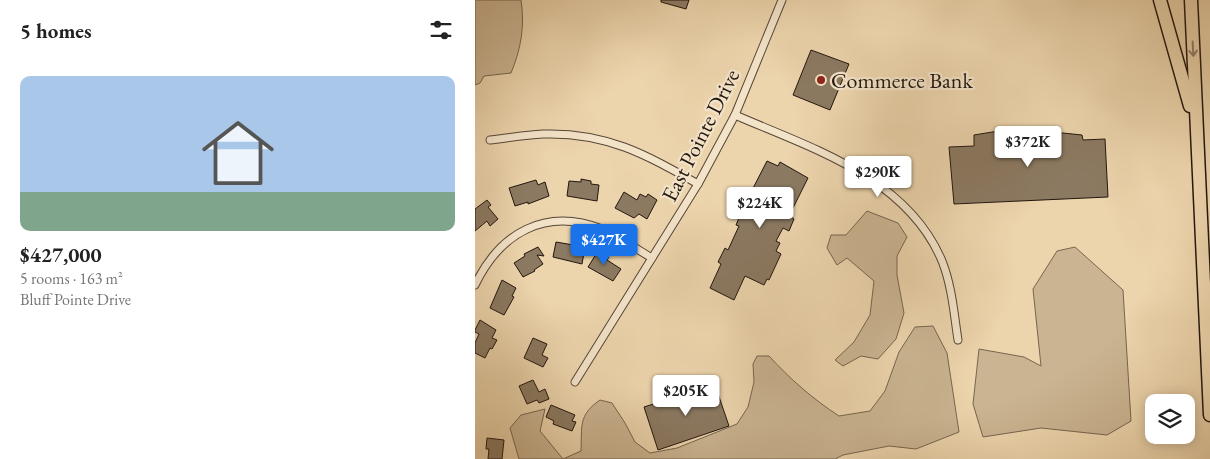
<!DOCTYPE html>
<html lang="en">
<head>
<meta charset="utf-8">
<style>
  :root { --surface:#fff; --page:#f6f6f6; --text:#222; --muted:#767676; --line:#e0e0e0; --accent:#1a73e8 }
  body { margin:0; font-family:"EB Garamond",serif; background:var(--page); color:var(--text); height:100vh; display:flex; flex-direction:column; font-size:19px; white-space:nowrap }
  * { box-sizing:border-box; margin:0 }
  p { font-size:16px; color:var(--muted) }
  .icon { flex:none; width:28px; height:28px; fill:none; stroke:currentColor; stroke-width:2; stroke-linecap:round; stroke-linejoin:round }
  .map { position:relative; flex:1; overflow:hidden }
  .sheet { display:flex; flex-direction:column; background:var(--surface); width:475px }
  .sheet>* { flex:none }
  .fabs { position:absolute; left:670px; top:394px; display:grid; gap:10px }
  .fabs a { display:grid; place-items:center; width:50px; height:50px; border-radius:10px; background:var(--surface); box-shadow:0 2px 12px #0003; font-size:25px }
  .price { position:absolute; translate:-50% -42px; padding:0 11px; border-radius:5px; background:#fff; color:#222; font-size:16px; line-height:32px; filter:drop-shadow(0 1px 2px #0008) }
  .price::after { content:''; position:absolute; left:50%; top:30px; width:15px; height:11px; margin-left:-8px; background:inherit; clip-path:polygon(0 0,100% 0,50% 100%) }
  .price.current { background:var(--accent); color:#fff }
  ul { padding:0; list-style:none }
  li { display:grid; align-content:center; gap:10px; height:265px; padding:0 20px }
  li+li { border-top:1px solid var(--line) }
  li span { display:grid; place-items:center; height:155px; border-radius:10px; color:#555 }
  li>.icon { margin-inline-start:auto }
  span .icon { width:90px; height:90px; fill:#fffc; stroke-width:1 }
  li b { font-size:21px }
  h2 { display:flex; justify-content:space-between; align-items:center; height:60px; padding:0 20px; font-size:21px }
  main { display:flex; flex:1; min-height:0 }
  .map>svg:first-child { display:block }
  .green { fill:#cab491; stroke:#766550 }
  .building { fill:#8b7961; stroke:#22160f }
  .lines { fill:none; stroke-linecap:round; stroke-linejoin:round }
  .minor-casing { stroke:#544636; stroke-width:9 }
  .motorway-casing { stroke:#22160f; stroke-width:15 }
  .minor { stroke:#f3e3c9; stroke-width:7 }
  .motorway { stroke:#ecd4ac; stroke-width:12 }
  .oneway { stroke:#917e65 }
  .poi-dot { fill:#8f2418; stroke:#f3e3c9; stroke-width:2 }
  .labels { text-anchor:middle; stroke-width:4.5; stroke-linejoin:round; paint-order:stroke }
  .poi-label { font-size:22px; fill:#22160f; stroke:#f3e3c9; text-anchor:start }
  .street-label { font-size:22px; fill:#22160f; stroke:#f3e3c9 }
</style>
</head>
<body>
<main>
<section class="sheet">
<h2>5 homes<svg class="icon" aria-label="filters" viewBox="0 0 24 24"><path d="M4 7h16M4 17h16"/><circle cx="9" cy="7" r="2"/><circle cx="15" cy="17" r="2"/></svg></h2>
<ul>
<li><span style="background:linear-gradient(#a9c7e8 75%,#7fa58c 0)"><svg class="icon" aria-label="home" viewBox="0 0 24 24"><path d="M3 11l9-7 9 7M6 9v11h12V9"/></svg></span><div><b>$427,000</b><p>5 rooms · 163 m²</p><p>Bluff Pointe Drive</p></div></li>
</ul>
</section>
<div class="map">
<svg width="735" height="459" viewBox="0 0 735 459">
  <rect width="100%" height="100%" fill="#ecd4ac"/>
  <filter id="stains"><feTurbulence type="fractalNoise" baseFrequency=".004" numOctaves="4"/><feColorMatrix values="0 0 0 0 .2 0 0 0 0 .09 0 0 0 0 .02 0 0 0 .5 -.17"/></filter>
  <radialGradient id="worn" r=".72"><stop offset=".6" stop-color="#630" stop-opacity="0"/><stop offset="1" stop-color="#630" stop-opacity=".3"/></radialGradient>
  <g class="green">
    <path d="M0 0H46C50 26 46 49 36 73L9 76 5 83 0 85Z"/>
    <path d="M392 211 423 223 432 237 422 256V275L429 313 421 339 403 359 386 356 368 366 360 360 379 342 395 315 399 281 372 258 362 265 352 248 356 235H371Z"/>
    <path d="M600 247 648 290 656 421 632 435 566 428 508 437 498 404 504 349 549 357 566 366 558 289 582 251Z"/>
    <path d="M458 326 472 353 484 432 441 449 414 446 368 455 360 459H44L35 428 46 415 70 409 65 431 88 459 106 451C107 427 103 415 125 400L137 403 150 423 160 442 175 453 202 448 262 424 273 407 279 382 278 364 282 356H294C315 379 338 399 364 416L395 411 410 391 424 352 440 327Z"/>
  </g>
  <g class="building">
    <path d="M186 0H214L211 9 186 2Z"/>
    <path d="M336 50 374 64 355 110 318 95Z"/>
    <path d="M542 128 560 134 588 133 607 135 608 140 630 139 633 197 479 204 474 147 499 146V135Z"/>
    <path d="M292 161 303 166 305 162 333 178 314 216 319 219 314 231 308 228 301 241 305 243 301 251 306 254 294 280 292 279 289 285 270 276 259 300 235 288 246 264 243 262 250 248 253 250 264 226 261 225 267 211 265 210 271 197 273 198Z"/>
    <path d="M106 179 116 181V184L124 185 122 201 92 196 94 181 106 182Z"/>
    <path d="M61 180 63 185 70 182 74 196 53 204V202L40 206 34 188Z"/>
    <path d="M149 192 162 200 165 194 171 197 173 194 182 200 172 219 164 214 159 218 140 208Z"/>
    <path d="M12 200 16 205 13 207 23 219 15 226 12 221 0 231V209Z"/>
    <path d="M81 242 110 247 107 264 78 257Z"/>
    <path d="M63 247 69 256 62 255 68 264 59 270 60 271 48 277 39 263 50 256 49 254Z"/>
    <path d="M123 251 134 257 132 260 146 269 138 281 113 267Z"/>
    <path d="M27 280 41 288 37 296 39 297 29 315 15 308Z"/>
    <path d="M5 320 21 330 17 338 22 340 17 349 15 348 10 358 0 353V343L4 334 0 332V330Z"/>
    <path d="M58 338 72 344 67 355 73 358 68 367 49 358Z"/>
    <path d="M58 380 64 392 70 389 74 399 64 403 62 400 52 404 44 386Z"/>
    <path d="M240 385 254 426 183 450 169 407 188 401 187 397 199 393 200 398Z"/>
    <path d="M76 405 100 415 97 421 101 422 97 431 78 424 79 421 71 417Z"/>
    <path d="M12 438 29 440 27 459H13L14 449H11Z"/>
  </g>
  <g class="lines">
    <g class="minor-casing">
      <g id="minor">
        <path d="M260 115C336 148 432 177 467 261 477 286 479 314 483 340"/>
        <path d="M15 140C32 138 50 135 68 134 131 132 170 154 223 184"/>
        <path d="M0 285C25 233 70 207 127 229 144 236 161 249 177 258"/>
        <path d="M100 382 223 184 260 115 307 0"/>
      </g>
    </g>
    <g class="motorway-casing">
      <g id="motorway">
        <path d="M685 0 715 106"/>
        <path d="M716 0 735 415"/>
      </g>
    </g>
    <use href="#minor" class="minor"/>
    <use href="#motorway" class="motorway"/>
  </g>
  <defs><path id="oneway-shaft" d="M-6 0H5M1.5-3L5.5 0L1.5 3" fill="none" stroke-width="1.6" stroke-linecap="round" stroke-linejoin="round" transform="scale(1.25)"/></defs>
  <use class="oneway" href="#oneway-shaft" transform="translate(718 49) rotate(87)"/>
  <circle class="poi-dot" cx="346" cy="80" r="5"/>
  <g class="labels">
    <g class="poi-label">
      <text x="356" y="88">Commerce Bank</text>
    </g>
    <g class="street-label">
      <text transform="translate(225 135) rotate(-63)" y="8">East Pointe Drive</text>
    </g>
  </g>
  <rect width="100%" height="100%" filter="url(#stains)"/>
  <rect width="100%" height="100%" fill="url(#worn)"/>
</svg>
<div class="fabs">
<a><svg class="icon" aria-label="layers" viewBox="0 0 24 24"><path d="M12 4l9 5-9 5-9-5zM3 14l9 5 9-5"/></svg></a>
</div>
<b class="price" style="left:553px;top:168px">$372K</b>
<b class="price" style="left:403px;top:198px">$290K</b>
<b class="price" style="left:285px;top:229px">$224K</b>
<b class="price current" style="left:129px;top:266px">$427K</b>
<b class="price" style="left:211px;top:417px">$205K</b>
</div>
</main>
</body>
</html>
